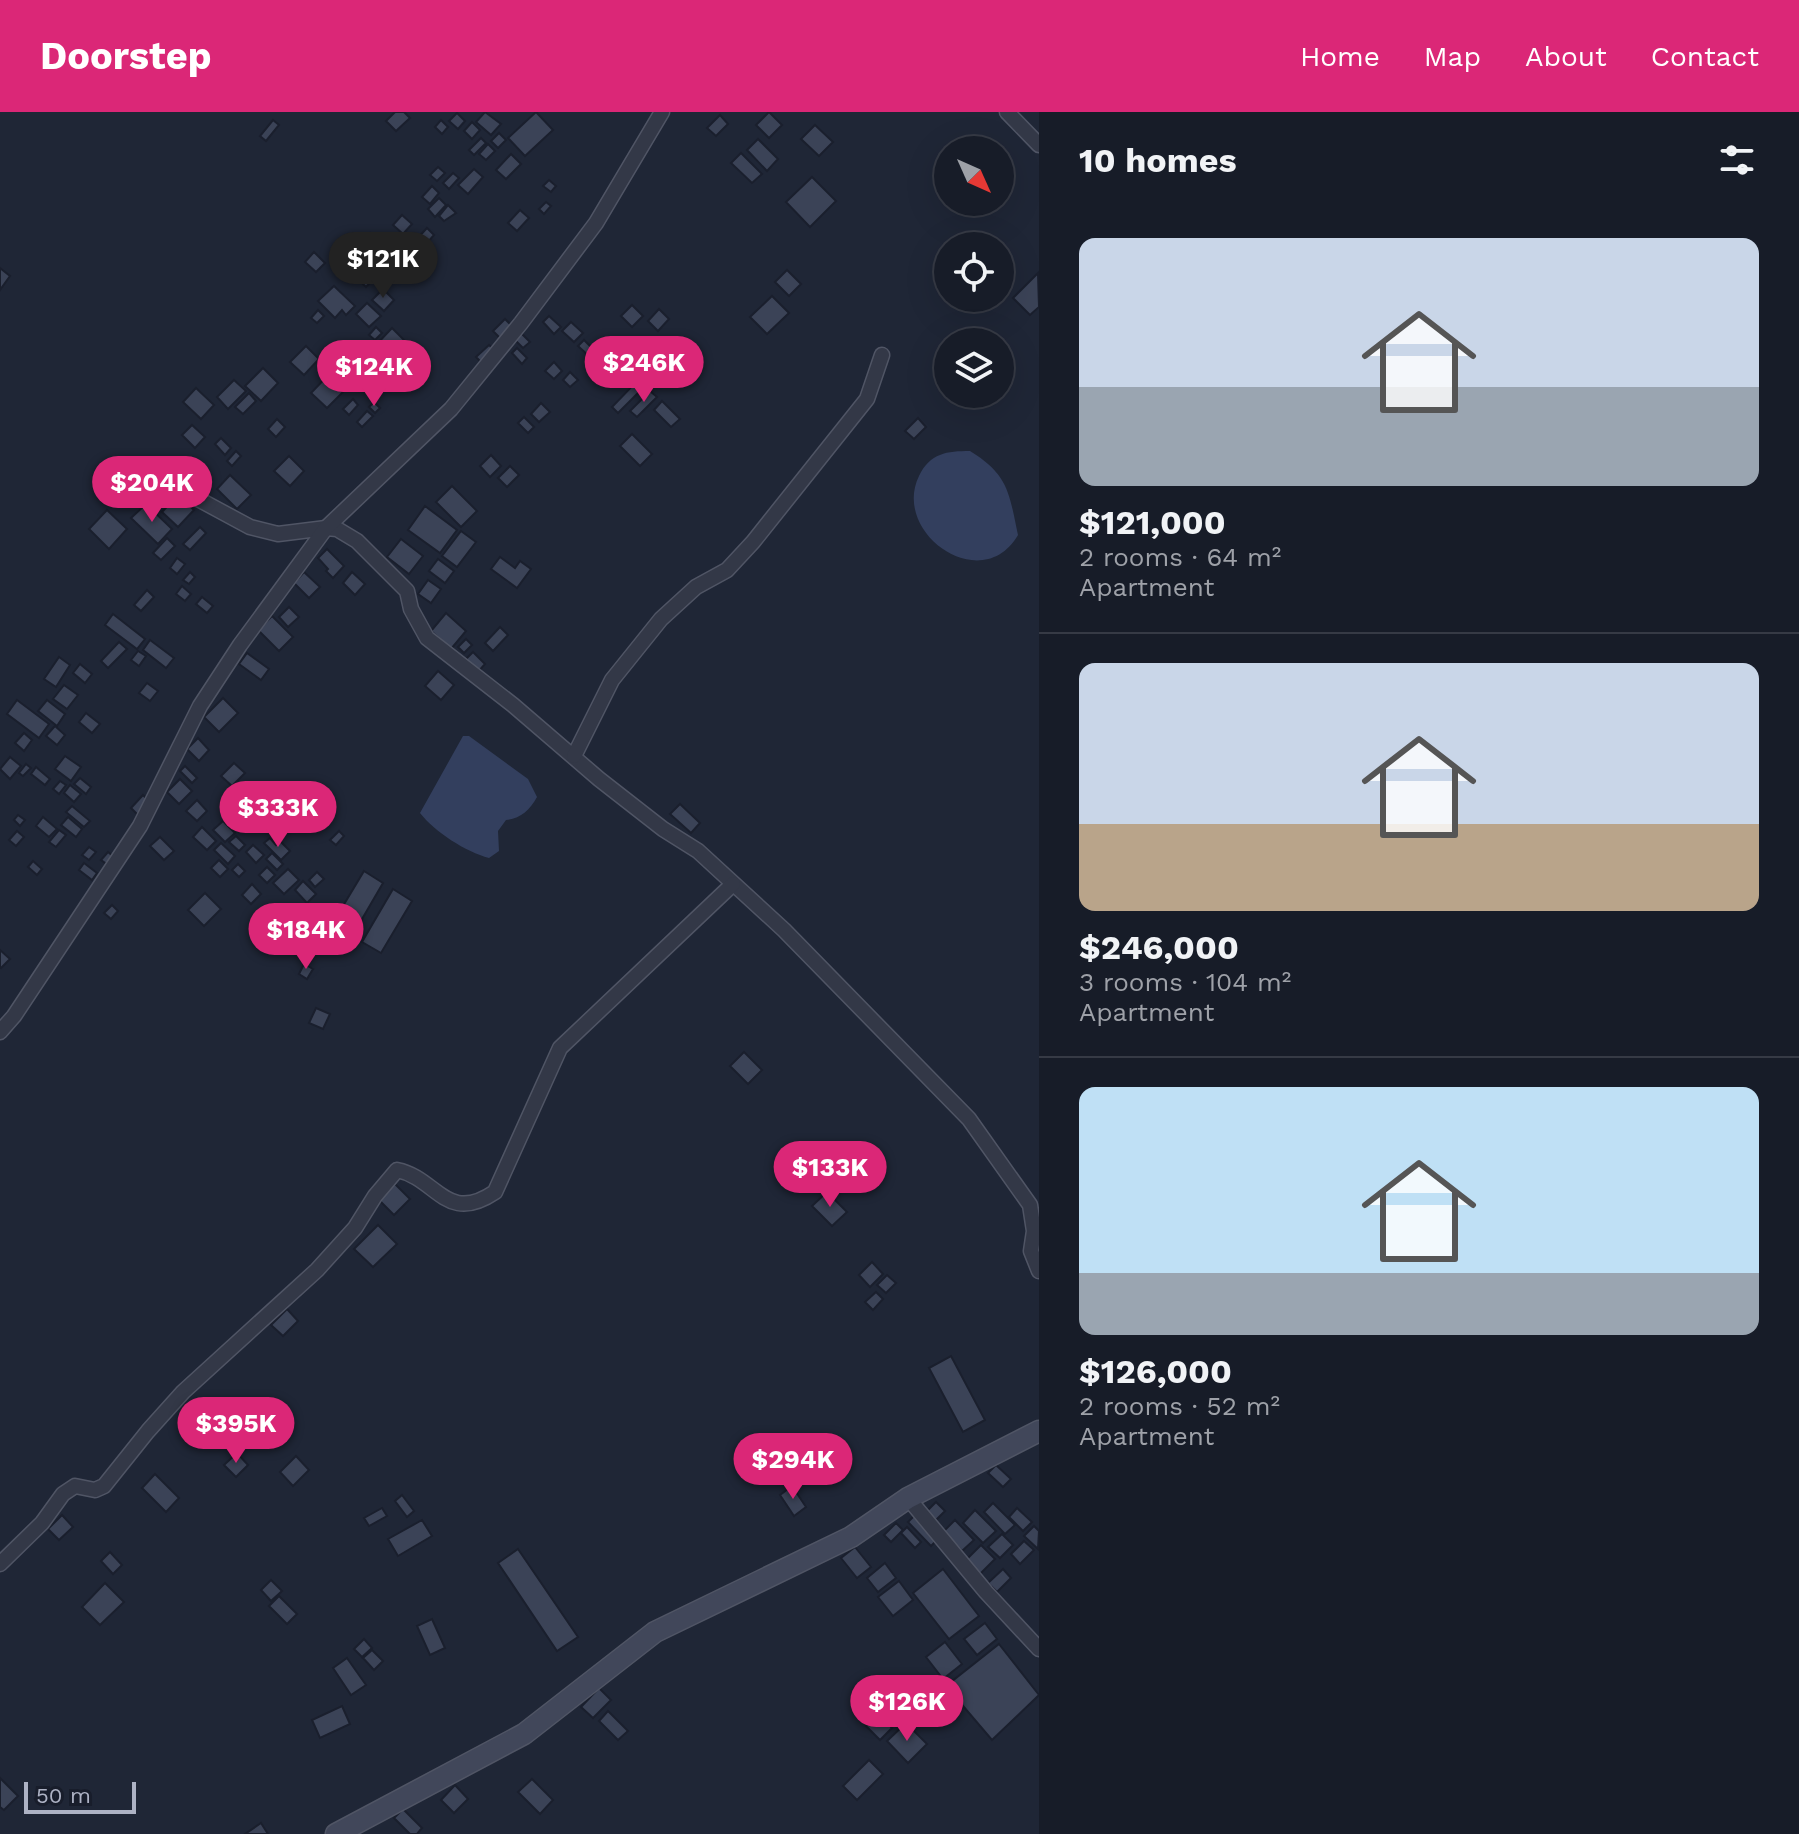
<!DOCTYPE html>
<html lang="en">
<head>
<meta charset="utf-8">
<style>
  :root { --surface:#171c28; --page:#202530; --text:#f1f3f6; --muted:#9ea1a8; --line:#363a45; --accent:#db2777 }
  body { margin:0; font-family:"Work Sans",sans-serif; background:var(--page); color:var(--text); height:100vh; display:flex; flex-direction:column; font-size:30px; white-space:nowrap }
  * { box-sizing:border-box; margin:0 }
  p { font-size:26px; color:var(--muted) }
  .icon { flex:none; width:44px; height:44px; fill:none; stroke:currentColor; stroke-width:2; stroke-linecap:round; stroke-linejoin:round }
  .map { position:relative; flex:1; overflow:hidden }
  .drawer { display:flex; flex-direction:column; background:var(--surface); width:760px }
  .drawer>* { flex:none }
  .needle { width:52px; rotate:135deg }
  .fabs { position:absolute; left:934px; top:24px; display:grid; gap:16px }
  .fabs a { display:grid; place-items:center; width:80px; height:80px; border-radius:50%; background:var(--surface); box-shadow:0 8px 32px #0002,0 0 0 2px var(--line); font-size:40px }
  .scale { position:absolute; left:24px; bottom:20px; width:112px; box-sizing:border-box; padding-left:8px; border:4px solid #adb2c4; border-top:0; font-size:22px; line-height:28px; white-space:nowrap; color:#adb2c4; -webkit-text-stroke:6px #181d2b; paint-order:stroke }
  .price { position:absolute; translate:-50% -68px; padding:0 18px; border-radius:28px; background:var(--accent); color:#fff; font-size:26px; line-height:52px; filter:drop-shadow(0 2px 4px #0008) }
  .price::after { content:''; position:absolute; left:50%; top:48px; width:24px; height:18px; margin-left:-12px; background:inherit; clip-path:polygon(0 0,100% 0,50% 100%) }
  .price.active { background:#222; color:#fff }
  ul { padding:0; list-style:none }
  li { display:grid; align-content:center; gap:16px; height:424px; padding:0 40px }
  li+li { border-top:2px solid var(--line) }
  li span { display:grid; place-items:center; height:248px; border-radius:16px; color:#555 }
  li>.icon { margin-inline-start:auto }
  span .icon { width:144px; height:144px; fill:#fffc; stroke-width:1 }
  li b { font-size:34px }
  h2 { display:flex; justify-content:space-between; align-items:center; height:96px; padding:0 40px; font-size:34px }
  header { display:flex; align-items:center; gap:48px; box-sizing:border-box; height:112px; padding:0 40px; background:var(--accent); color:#fff }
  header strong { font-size:38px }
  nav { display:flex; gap:44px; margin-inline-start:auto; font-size:28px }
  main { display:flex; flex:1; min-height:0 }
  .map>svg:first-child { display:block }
  .water { fill:#333f5e }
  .building { fill:#3b4357; stroke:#1a1f2d; stroke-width:2 }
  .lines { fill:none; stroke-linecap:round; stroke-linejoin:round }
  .street-casing { stroke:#505565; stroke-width:17 }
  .secondary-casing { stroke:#505565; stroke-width:23 }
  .street { stroke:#333847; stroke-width:14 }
  .secondary { stroke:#41475a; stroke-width:20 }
</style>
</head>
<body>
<header>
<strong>Doorstep</strong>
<nav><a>Home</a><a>Map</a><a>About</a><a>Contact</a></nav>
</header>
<main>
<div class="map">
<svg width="1039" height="1722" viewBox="0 0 1039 1722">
  <rect width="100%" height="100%" fill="#1f2636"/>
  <g class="water">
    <path d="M970 339C1009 363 1009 381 1018 423 982 485 891 421 919 364 930 341 947 339 970 339Z"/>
    <path d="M463 624H469L528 667 537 685C530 698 520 707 506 708L498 719 499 739 489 746C466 740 435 720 420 701Z"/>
  </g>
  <g class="building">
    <path d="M395 0H404L410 6 396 19 386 9Z"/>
    <path d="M485 0 501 12 491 23 476 10Z"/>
    <path d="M536 0 553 18 525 44 508 26Z"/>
    <path d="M769 0 782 13 769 26 756 13Z"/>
    <path d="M457 1 465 9 458 17 449 9Z"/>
    <path d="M720 3 728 12 716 24 707 16Z"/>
    <path d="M273 8 279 13 266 29 260 24Z"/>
    <path d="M441 8 448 15 442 22 435 15Z"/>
    <path d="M472 10 480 18 472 27 464 19Z"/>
    <path d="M815 13 833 30 819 44 801 27Z"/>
    <path d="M499 21 506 28 498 36 491 29Z"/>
    <path d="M481 26 486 31 474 43 469 38Z"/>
    <path d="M758 27 778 47 767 59 747 38Z"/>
    <path d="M488 32 495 39 486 48 479 42Z"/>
    <path d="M741 41 762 62 752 71 731 51Z"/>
    <path d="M511 42 521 52 506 67 496 58Z"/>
    <path d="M438 55 445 61 437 69 430 63Z"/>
    <path d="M474 57 483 65 468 82 458 73Z"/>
    <path d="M453 61 459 66 449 77 443 71Z"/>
    <path d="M812 65 836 89 810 115 786 90Z"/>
    <path d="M549 68 556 74 551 80 543 74Z"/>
    <path d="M432 74 439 81 430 92 422 85Z"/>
    <path d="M439 86 446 93 435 105 428 97Z"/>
    <path d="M546 90 551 94 544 102 539 97Z"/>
    <path d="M448 93 456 101 444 109 439 104Z"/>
    <path d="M520 98 529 106 517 119 508 111Z"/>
    <path d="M402 103 412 112 403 122 393 113Z"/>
    <path d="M427 116 434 123 422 137 414 130Z"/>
    <path d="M370 121 376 126 361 142 355 136Z"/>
    <path d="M314 140 325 151 316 160 305 150Z"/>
    <path d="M355 147 366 158 370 153 379 161 366 175 347 156Z"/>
    <path d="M0 156 10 164 0 178Z"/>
    <path d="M787 158 801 172 789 184 775 170Z"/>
    <path d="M1038 161 1039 195 1030 203 1013 186Z"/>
    <path d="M334 174 355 194 346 203 342 198 335 206 318 189Z"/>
    <path d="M383 177 394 188 384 199 372 188Z"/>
    <path d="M772 184 789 201 767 222 750 205Z"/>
    <path d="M367 191 381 204 369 215 356 202Z"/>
    <path d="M632 193 643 204 632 215 621 204Z"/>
    <path d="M659 197 669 207 658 219 648 209Z"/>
    <path d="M318 198 324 204 317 211 311 206Z"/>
    <path d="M549 204 561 215 554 222 543 210Z"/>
    <path d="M505 207 513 215 501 227 493 219Z"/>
    <path d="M571 210 583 221 574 230 562 219Z"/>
    <path d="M376 215 382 221 375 228 369 223Z"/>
    <path d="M392 216 416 240 410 246 405 241 398 247 404 252 398 258 374 235Z"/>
    <path d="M520 220 530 230 523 236 513 226Z"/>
    <path d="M584 228 596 240 591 246 578 234Z"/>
    <path d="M489 233 497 240 484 253 476 245Z"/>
    <path d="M306 234 319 247 304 263 290 250Z"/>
    <path d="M517 236 527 246 522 252 512 241Z"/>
    <path d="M603 242 618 257 610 265 595 251Z"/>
    <path d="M554 250 562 259 554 267 545 259Z"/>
    <path d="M263 256 278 271 261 289 245 274Z"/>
    <path d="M332 259 348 275 327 296 311 281Z"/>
    <path d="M570 260 578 268 570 275 563 268Z"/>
    <path d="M234 268 246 279 228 297 217 285Z"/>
    <path d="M637 269 644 275 618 301 612 295Z"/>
    <path d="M196 276 214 293 201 307 183 290Z"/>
    <path d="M650 279 657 285 637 305 630 299Z"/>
    <path d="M249 281 256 289 243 302 235 295Z"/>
    <path d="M353 287 358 293 349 303 343 297Z"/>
    <path d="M662 289 680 307 671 315 654 298Z"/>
    <path d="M374 290 380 296 375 301 369 295Z"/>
    <path d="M541 291 550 300 539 310 531 302Z"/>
    <path d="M367 299 373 304 362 315 357 310Z"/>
    <path d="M524 305 534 315 528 321 518 311Z"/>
    <path d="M918 306 926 315 914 327 905 319Z"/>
    <path d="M277 307 285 315 276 325 268 317Z"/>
    <path d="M192 313 205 325 195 336 182 323Z"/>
    <path d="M632 322 652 342 640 354 620 334Z"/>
    <path d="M221 326 231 336 225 343 215 332Z"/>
    <path d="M236 339 241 344 232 354 227 349Z"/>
    <path d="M491 343 501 354 490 365 480 354Z"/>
    <path d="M289 344 304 359 290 374 274 359Z"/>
    <path d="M510 354 519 363 507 375 498 366Z"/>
    <path d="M230 363 251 383 237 397 217 377Z"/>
    <path d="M452 374 477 399 461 415 436 390Z"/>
    <path d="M178 383 194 398 178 415 162 400Z"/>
    <path d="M146 392 172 417 158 432 131 406Z"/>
    <path d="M425 394 457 418 440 441 408 418Z"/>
    <path d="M107 398 127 417 109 437 89 417Z"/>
    <path d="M200 415 206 421 190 438 183 432Z"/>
    <path d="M461 419 476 430 457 455 442 444Z"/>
    <path d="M167 426 175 434 161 448 153 441Z"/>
    <path d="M401 427 423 444 409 462 387 445Z"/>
    <path d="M327 437 344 454 333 466 326 459 328 457 318 446Z"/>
    <path d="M500 445 515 456 520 449 531 457 517 476 491 457Z"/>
    <path d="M177 446 185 452 177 462 170 456Z"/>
    <path d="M438 447 454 459 445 471 429 459Z"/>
    <path d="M190 460 195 465 189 472 183 468Z"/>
    <path d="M304 460 320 475 309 486 294 471Z"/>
    <path d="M352 460 365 472 355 483 343 471Z"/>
    <path d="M428 468 441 477 431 491 418 482Z"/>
    <path d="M182 474 191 482 185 489 176 482Z"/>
    <path d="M147 478 154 485 141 499 134 493Z"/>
    <path d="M202 485 213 494 207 501 196 492Z"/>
    <path d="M289 495 299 505 288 515 279 505Z"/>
    <path d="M446 501 466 519 451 537 431 519Z"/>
    <path d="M113 502 145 527 137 537 105 513Z"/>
    <path d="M272 504 293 525 279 539 258 518Z"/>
    <path d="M500 515 508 523 493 539 485 531Z"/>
    <path d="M466 527 472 533 464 541 458 535Z"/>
    <path d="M150 528 174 546 166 556 143 538Z"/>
    <path d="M119 530 127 537 108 556 101 549Z"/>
    <path d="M138 539 146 544 139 554 131 548Z"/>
    <path d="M473 540 485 552 478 560 465 548Z"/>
    <path d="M247 541 269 557 261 568 239 552Z"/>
    <path d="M59 545 70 553 56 575 44 567Z"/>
    <path d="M80 552 92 562 85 571 73 561Z"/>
    <path d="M438 559 454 573 441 588 425 574Z"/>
    <path d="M147 571 158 579 150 589 139 581Z"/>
    <path d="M64 573 78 583 67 597 53 587Z"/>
    <path d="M223 586 238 601 219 620 204 605Z"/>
    <path d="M17 588 49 612 39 626 7 602Z"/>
    <path d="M47 588 65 602 57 614 38 599Z"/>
    <path d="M86 601 100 612 92 621 79 610Z"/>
    <path d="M55 614 65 623 57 633 46 624Z"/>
    <path d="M24 621 32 628 24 639 15 631Z"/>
    <path d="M198 626 209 638 199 649 187 637Z"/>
    <path d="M65 644 81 655 71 669 55 657Z"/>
    <path d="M10 645 21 654 10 667 0 657Z"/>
    <path d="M234 651 245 661 232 674 221 664Z"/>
    <path d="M26 652 31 656 23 664 19 661Z"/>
    <path d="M185 654 197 666 192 671 180 659Z"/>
    <path d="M36 655 50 667 45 673 31 662Z"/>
    <path d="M80 666 91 675 86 682 74 672Z"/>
    <path d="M180 667 192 679 179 692 167 680Z"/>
    <path d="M60 669 66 673 59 682 53 677Z"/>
    <path d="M70 673 81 682 74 690 64 681Z"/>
    <path d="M235 682 244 691 231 703 222 695Z"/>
    <path d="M143 683 151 691 138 703 131 696Z"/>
    <path d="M197 688 207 699 197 709 186 699Z"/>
    <path d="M680 692 700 711 691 721 670 702Z"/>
    <path d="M72 694 90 709 84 715 66 700Z"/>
    <path d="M18 703 25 708 20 714 14 708Z"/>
    <path d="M43 705 57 717 49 725 36 714Z"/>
    <path d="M68 705 82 717 76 725 61 713Z"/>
    <path d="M223 709 235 721 225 730 213 718Z"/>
    <path d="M202 715 216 729 207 738 193 725Z"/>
    <path d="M59 718 66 723 56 735 49 730Z"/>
    <path d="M17 719 24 725 16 734 9 728Z"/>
    <path d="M339 719 344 724 336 733 330 728Z"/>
    <path d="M236 724 245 733 239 739 229 730Z"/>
    <path d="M160 725 174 739 164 748 150 734Z"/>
    <path d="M270 726 276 733 280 729 290 739 281 748 264 731Z"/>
    <path d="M221 731 235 744 228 752 214 738Z"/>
    <path d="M253 733 264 743 256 751 246 740Z"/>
    <path d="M89 735 96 740 89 748 82 743Z"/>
    <path d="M108 740 114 745 108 753 101 748Z"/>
    <path d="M272 741 283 752 277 758 266 747Z"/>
    <path d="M219 748 228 757 220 765 211 756Z"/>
    <path d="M33 749 42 757 37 763 28 755Z"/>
    <path d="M84 751 97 761 92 768 79 758Z"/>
    <path d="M238 752 245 759 239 765 232 758Z"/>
    <path d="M267 755 275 763 267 771 259 763Z"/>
    <path d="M288 757 299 768 284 782 273 771Z"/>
    <path d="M364 759 383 771 351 826 331 814Z"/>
    <path d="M317 760 324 767 315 775 309 768Z"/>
    <path d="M303 769 316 782 307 791 295 778Z"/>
    <path d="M252 772 261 782 251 792 242 783Z"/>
    <path d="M393 777 412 789 381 841 362 830Z"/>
    <path d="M205 781 221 797 204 814 188 798Z"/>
    <path d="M112 793 118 799 111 807 104 801Z"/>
    <path d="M0 838 10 847 1 856 0 855Z"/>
    <path d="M304 852 313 857 307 867 299 862Z"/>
    <path d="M316 896 330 902 323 917 309 911Z"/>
    <path d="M744 940 762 958 748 972 730 954Z"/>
    <path d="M394 1071 410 1087 394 1103 378 1087Z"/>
    <path d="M827 1080 847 1100 832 1114 812 1094Z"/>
    <path d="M378 1113 397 1132 373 1155 354 1137Z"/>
    <path d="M872 1150 883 1162 870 1175 859 1163Z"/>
    <path d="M887 1163 896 1171 886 1181 877 1173Z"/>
    <path d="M876 1180 883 1187 873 1198 865 1190Z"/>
    <path d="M287 1197 298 1209 283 1224 271 1213Z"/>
    <path d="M951 1244 985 1308 963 1320 929 1256Z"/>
    <path d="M761 1326 769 1337 758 1345 750 1333Z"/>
    <path d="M772 1337 785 1355 772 1364 760 1346Z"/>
    <path d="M237 1341 248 1353 236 1365 224 1353Z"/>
    <path d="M296 1344 309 1358 293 1374 280 1360Z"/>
    <path d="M795 1346 809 1366 799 1373 785 1354Z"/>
    <path d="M996 1353 1011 1367 1003 1375 988 1361Z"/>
    <path d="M155 1362 179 1386 166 1400 142 1376Z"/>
    <path d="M792 1374 806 1395 794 1404 780 1383Z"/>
    <path d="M402 1383 414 1399 407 1405 395 1389Z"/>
    <path d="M936 1390 945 1399 934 1410 925 1401Z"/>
    <path d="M993 1391 1015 1413 1005 1422 984 1400Z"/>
    <path d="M382 1396 387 1404 369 1414 364 1406Z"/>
    <path d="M1017 1396 1032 1410 1023 1419 1009 1405Z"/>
    <path d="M975 1398 996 1419 983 1431 963 1411Z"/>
    <path d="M62 1403 73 1415 59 1428 48 1417Z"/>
    <path d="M914 1404 937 1428 931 1434 908 1410Z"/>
    <path d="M422 1408 432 1424 398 1444 388 1427Z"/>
    <path d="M955 1408 974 1428 962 1439 943 1420Z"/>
    <path d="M896 1411 903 1418 891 1430 884 1423Z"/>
    <path d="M1034 1414 1039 1419 1038 1437 1024 1424Z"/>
    <path d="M907 1415 921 1430 915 1436 901 1421Z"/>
    <path d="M1002 1422 1013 1433 1000 1446 988 1435Z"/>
    <path d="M1024 1429 1034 1438 1020 1452 1011 1442Z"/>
    <path d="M981 1433 995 1447 979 1463 965 1449Z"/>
    <path d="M855 1435 871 1455 857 1466 841 1446Z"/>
    <path d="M518 1437 578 1525 557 1539 498 1451Z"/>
    <path d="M110 1440 122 1453 113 1462 101 1449Z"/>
    <path d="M885 1451 896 1466 878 1480 867 1466Z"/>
    <path d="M943 1457 979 1504 949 1527 913 1481Z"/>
    <path d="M1003 1457 1011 1466 997 1480 988 1471Z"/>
    <path d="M271 1468 282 1479 271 1489 261 1478Z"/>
    <path d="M899 1469 913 1488 893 1504 878 1485Z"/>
    <path d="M105 1471 124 1490 100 1513 82 1495Z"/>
    <path d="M279 1484 297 1502 287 1512 269 1494Z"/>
    <path d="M432 1507 445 1536 430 1543 417 1514Z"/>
    <path d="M985 1511 997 1527 977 1543 964 1527Z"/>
    <path d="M364 1527 372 1536 362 1545 354 1537Z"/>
    <path d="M945 1530 962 1552 943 1567 926 1545Z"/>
    <path d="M999 1532 1039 1583 992 1628 946 1574Z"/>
    <path d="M372 1538 383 1549 374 1558 363 1546Z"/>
    <path d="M347 1546 366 1573 351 1583 333 1556Z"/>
    <path d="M599 1576 611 1588 593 1606 581 1595Z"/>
    <path d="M892 1591 906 1605 896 1614 882 1600Z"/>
    <path d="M342 1594 350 1612 320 1626 312 1608Z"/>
    <path d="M608 1599 628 1619 618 1628 599 1609Z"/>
    <path d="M878 1602 892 1616 880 1628 866 1614Z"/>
    <path d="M906 1611 927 1632 908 1651 887 1629Z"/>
    <path d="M869 1648 883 1662 857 1688 843 1674Z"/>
    <path d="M0 1666 18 1684 4 1698 0 1695Z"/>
    <path d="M532 1667 553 1688 540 1702 518 1680Z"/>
    <path d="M455 1673 468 1687 454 1701 441 1688Z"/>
    <path d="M403 1697 422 1716 417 1722H410L394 1706Z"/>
    <path d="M261 1711 268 1722H245Z"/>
  </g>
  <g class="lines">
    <g class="street-casing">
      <g id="street">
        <path d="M1007 0 1039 33"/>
        <path d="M161 355 198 387 250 415 278 422 326 416 337 417 357 429 407 479 411 497 427 526 513 593 599 667 663 717 698 739 784 818 969 1007 1030 1093 1034 1119 1031 1139 1039 1159"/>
        <path d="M574 644 612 568 661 507 696 475 727 458 753 430 867 287 882 243"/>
        <path d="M0 920 14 904 140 714 200 594 240 533 326 416 451 297 521 211 596 111 662 0"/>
        <path d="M908 1386 986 1480 1039 1537"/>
        <path d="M0 1452 42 1411 63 1382 75 1374 95 1378 104 1374 148 1319 183 1280 317 1158 355 1116 375 1084 397 1058C437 1066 446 1113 495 1080L560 936 733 772"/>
      </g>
    </g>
    <g class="secondary-casing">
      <path id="secondary" d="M336 1722 524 1622 655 1520 851 1425 908 1386 1039 1319"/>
    </g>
    <use href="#street" class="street"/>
    <use href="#secondary" class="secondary"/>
  </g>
</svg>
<div class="fabs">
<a><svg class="needle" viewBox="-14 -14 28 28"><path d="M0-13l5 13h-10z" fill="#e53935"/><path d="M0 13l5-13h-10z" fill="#9ea1a8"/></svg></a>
<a><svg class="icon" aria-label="locate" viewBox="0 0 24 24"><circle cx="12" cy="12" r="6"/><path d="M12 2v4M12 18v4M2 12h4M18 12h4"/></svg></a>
<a><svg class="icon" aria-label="layers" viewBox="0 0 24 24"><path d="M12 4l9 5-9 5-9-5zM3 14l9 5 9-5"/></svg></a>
</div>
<div class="scale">50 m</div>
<b class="price active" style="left:383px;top:188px">$121K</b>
<b class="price" style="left:644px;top:292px">$246K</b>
<b class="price" style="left:374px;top:296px">$124K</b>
<b class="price" style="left:152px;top:412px">$204K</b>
<b class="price" style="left:278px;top:737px">$333K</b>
<b class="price" style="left:306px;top:859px">$184K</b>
<b class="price" style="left:830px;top:1097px">$133K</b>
<b class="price" style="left:236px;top:1353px">$395K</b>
<b class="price" style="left:793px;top:1389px">$294K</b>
<b class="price" style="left:907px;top:1631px">$126K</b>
</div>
<section class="drawer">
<h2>10 homes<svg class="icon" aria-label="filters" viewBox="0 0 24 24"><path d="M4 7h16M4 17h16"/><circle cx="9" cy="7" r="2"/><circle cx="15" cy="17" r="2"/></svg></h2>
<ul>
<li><span style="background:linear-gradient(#c9d6e8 60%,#9aa5b1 0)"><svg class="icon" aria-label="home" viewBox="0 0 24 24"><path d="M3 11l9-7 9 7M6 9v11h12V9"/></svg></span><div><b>$121,000</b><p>2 rooms · 64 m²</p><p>Apartment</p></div></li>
<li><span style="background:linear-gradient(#c9d6e8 65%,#b9a48a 0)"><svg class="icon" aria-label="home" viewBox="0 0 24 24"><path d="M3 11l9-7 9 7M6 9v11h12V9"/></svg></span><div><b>$246,000</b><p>3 rooms · 104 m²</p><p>Apartment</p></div></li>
<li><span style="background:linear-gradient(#bfe0f5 75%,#9aa5b1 0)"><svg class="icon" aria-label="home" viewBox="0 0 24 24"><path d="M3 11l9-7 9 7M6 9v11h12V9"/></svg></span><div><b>$126,000</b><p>2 rooms · 52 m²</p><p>Apartment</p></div></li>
</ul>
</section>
</main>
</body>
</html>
